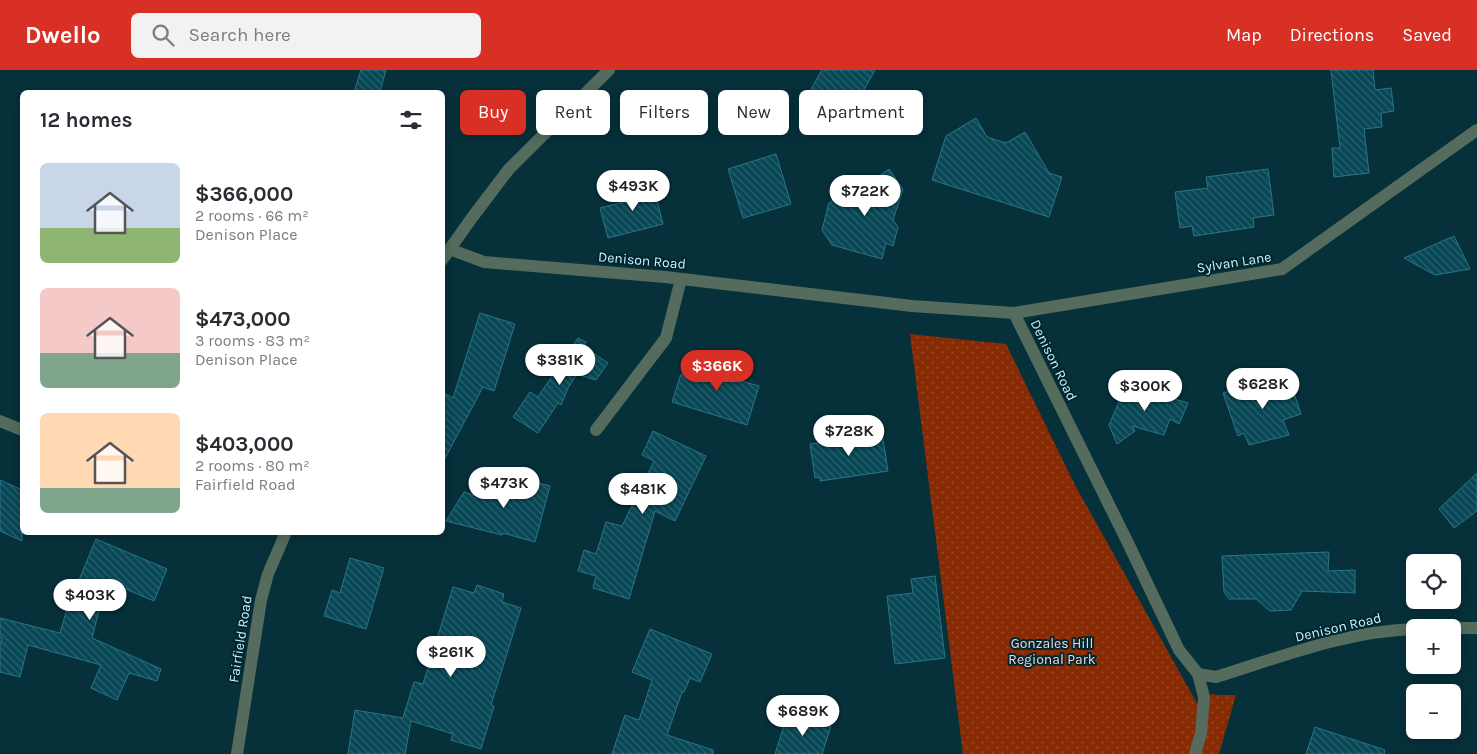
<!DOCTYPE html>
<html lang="en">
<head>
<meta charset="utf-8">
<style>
  :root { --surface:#fff; --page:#f2f2f3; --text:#2b2b33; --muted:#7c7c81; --accent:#d93025 }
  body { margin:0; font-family:Karla,sans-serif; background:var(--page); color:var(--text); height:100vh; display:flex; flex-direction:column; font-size:19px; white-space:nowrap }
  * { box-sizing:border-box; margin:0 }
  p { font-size:16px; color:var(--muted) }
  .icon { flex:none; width:28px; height:28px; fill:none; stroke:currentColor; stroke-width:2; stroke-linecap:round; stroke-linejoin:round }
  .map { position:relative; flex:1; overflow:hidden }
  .panel { position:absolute; left:20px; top:20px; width:425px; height:445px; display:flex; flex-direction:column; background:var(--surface); border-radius:8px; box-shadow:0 2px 12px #0003 }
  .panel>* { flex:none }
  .guide { position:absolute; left:460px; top:20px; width:475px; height:45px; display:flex; gap:10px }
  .fabs { position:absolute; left:1406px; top:484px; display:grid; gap:10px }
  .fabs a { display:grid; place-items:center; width:55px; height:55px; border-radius:8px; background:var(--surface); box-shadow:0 2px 12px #0003; font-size:25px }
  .price { position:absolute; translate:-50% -42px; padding:0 11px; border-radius:18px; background:#fff; color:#222; font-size:16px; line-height:32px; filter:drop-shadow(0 1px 2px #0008) }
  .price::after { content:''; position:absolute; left:50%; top:30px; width:15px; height:11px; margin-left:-8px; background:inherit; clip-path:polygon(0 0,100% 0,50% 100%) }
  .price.on { background:var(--accent); color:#fff }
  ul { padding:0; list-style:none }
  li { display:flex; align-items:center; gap:15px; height:125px; padding:0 20px }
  li span { display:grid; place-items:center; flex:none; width:140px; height:100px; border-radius:8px; color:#555 }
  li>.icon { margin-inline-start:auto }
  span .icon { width:60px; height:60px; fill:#fffc; stroke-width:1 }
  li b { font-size:21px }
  h2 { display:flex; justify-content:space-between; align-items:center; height:60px; padding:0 20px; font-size:21px }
  .pill { padding:0 18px; border-radius:8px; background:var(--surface); box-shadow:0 2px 12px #0003; font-size:18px; line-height:45px }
  .pill.on { background:var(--accent); color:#fff }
  header { display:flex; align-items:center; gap:30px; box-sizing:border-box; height:70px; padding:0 25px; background:var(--accent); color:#fff }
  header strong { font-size:24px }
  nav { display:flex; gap:28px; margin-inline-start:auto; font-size:18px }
  .search { width:350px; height:45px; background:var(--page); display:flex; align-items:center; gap:12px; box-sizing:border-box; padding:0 18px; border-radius:8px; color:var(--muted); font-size:19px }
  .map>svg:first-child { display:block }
  .green { fill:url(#green-dots) }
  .building { fill:url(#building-back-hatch); stroke:#2a7589 }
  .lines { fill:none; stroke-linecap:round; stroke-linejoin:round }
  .minor { stroke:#546b5d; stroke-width:12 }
  .labels { text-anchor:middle; stroke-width:4; stroke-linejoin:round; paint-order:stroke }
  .street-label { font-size:14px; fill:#cdf1fb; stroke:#002630 }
  .park-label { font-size:14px; fill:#f4d5cb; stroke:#002630 }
</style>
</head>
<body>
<header>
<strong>Dwello</strong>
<div class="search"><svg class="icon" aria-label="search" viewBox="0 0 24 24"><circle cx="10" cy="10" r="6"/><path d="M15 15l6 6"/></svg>Search here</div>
<nav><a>Map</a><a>Directions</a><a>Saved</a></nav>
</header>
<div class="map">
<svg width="1477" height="684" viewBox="0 0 1477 684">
  <defs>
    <pattern id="green-dots" width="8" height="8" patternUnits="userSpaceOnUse" patternTransform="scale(1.25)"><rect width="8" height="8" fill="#872b05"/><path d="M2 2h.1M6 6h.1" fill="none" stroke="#974a2a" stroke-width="1.8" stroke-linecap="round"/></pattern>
    <pattern id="building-back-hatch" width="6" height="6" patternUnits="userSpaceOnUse" patternTransform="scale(1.25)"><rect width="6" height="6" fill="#084756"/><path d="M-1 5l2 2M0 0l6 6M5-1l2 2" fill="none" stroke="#2b626f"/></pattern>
  </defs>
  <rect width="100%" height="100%" fill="#06303a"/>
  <path class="green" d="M910 264 1006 274 1075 415 1204 646 1211 624 1220 625H1236L1219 684H963Z"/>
  <g class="building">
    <path d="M361 0H386L380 22H354Z"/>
    <path d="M822 0H875L847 50 806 28Z"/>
    <path d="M1331 0H1373L1375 20 1391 18 1394 41 1381 43 1382 57 1364 59 1369 103 1334 107 1332 78H1340Z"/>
    <path d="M976 48 987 67 1006 73 1025 62 1049 103 1062 107 1049 147 932 110 946 66Z"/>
    <path d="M776 84 791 134 743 148 728 99Z"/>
    <path d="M889 99 903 119 893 150 898 157 893 176 886 173 882 189 832 175 822 160 829 133 851 118 858 121Z"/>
    <path d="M1268 99 1274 145 1253 148 1254 157 1194 166 1192 156 1180 158 1175 122 1208 118 1206 107Z"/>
    <path d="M652 112 663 154 608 168 600 138 627 131 624 119Z"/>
    <path d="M1454 166 1470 199 1435 205 1404 188Z"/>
    <path d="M480 243 515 254 494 321 483 317 442 394V322L453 328Z"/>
    <path d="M578 268 586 272 584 277 608 293 596 310 577 304 568 318 561 335 558 333 538 363 513 347 530 322 538 327Z"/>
    <path d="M696 288 738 301 735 309 759 316 747 355 672 332 681 304 691 307Z"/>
    <path d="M1289 308 1301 344 1283 350 1289 365 1249 375 1244 363 1238 366 1223 323 1264 312 1270 309 1278 312Z"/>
    <path d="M1167 312 1168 327 1188 333 1179 354 1170 349 1164 365 1132 356 1135 361 1117 374 1109 355 1125 318 1126 316 1153 320Z"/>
    <path d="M653 361 706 386 675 451 655 441 629 529 593 518 596 506 578 501 584 480 596 484 606 452 622 456 654 391 642 385Z"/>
    <path d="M882 363 888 401 820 411V407L815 408 810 374Z"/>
    <path d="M1477 403V441L1454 458 1439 439Z"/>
    <path d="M492 406 518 413 519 408 550 416 535 472 503 463 502 465 446 451 464 422 486 429Z"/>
    <path d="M0 410 22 420V471L0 461Z"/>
    <path d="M96 469 167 499 154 531 116 515 112 524 104 521 92 568 161 599 157 611 129 603 117 630 91 618 101 595 28 575 20 607 0 602V575L2 568H0V548L60 563 67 539Z"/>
    <path d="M1329 482 1328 501 1355 500V523L1302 521 1291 540 1270 541 1256 529H1229L1224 522 1222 486Z"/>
    <path d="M350 488 384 498 366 559 324 546 332 520 340 523Z"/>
    <path d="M935 506 945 588 895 594 887 526 913 523 911 509Z"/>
    <path d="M477 515 504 524 502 532 521 538 491 635 494 636 481 679 451 670 453 664 411 651 405 684H348L355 640 403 648 414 612 423 614 453 517 474 523Z"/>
    <path d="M650 559 712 584 700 612 690 608 684 622H682L667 665 713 680V684H612L625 645 639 650 652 610 632 602Z"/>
    <path d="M788 643 831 656 822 684H775Z"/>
    <path d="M1315 657 1385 680 1384 684H1306Z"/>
  </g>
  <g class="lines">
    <g class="minor">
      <path d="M449 179 484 192 665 207 912 236 1014 243 1128 473 1179 580 1198 604 1216 607C1281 587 1346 561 1415 559"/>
      <path d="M442 190 471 149 509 99 609 0"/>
      <path d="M1014 243 1282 199 1477 60"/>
      <path d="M0 351 22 360"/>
      <path d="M596 360 666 268 681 209"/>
      <path d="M1452 558H1477"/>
      <path d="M237 684 261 530 268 504 286 462"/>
      <path d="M1195 684 1201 663 1204 627 1198 604"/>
    </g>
  </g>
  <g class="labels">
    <g class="street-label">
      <text transform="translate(642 190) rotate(5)" y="5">Denison Road</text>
      <text transform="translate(1234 192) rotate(-9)" y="5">Sylvan Lane</text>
      <text transform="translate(1054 290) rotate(64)" y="5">Denison Road</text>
      <text transform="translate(1338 557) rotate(-13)" y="5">Denison Road</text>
      <text transform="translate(240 569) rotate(-81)" y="5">Fairfield Road</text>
    </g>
    <g class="park-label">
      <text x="1052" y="578">Gonzales Hill<tspan x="1052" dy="16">Regional Park</tspan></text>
    </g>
  </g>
</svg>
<div class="fabs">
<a><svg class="icon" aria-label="locate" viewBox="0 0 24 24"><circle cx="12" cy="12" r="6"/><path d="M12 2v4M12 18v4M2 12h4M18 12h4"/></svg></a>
<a>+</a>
<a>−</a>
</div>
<b class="price" style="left:633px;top:142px">$493K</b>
<b class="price" style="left:865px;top:147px">$722K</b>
<b class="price" style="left:560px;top:316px">$381K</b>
<b class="price on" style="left:717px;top:322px">$366K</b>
<b class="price" style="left:1263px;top:340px">$628K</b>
<b class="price" style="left:1145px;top:342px">$300K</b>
<b class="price" style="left:849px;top:387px">$728K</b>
<b class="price" style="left:504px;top:439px">$473K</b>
<b class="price" style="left:643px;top:445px">$481K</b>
<b class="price" style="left:90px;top:551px">$403K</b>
<b class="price" style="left:451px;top:608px">$261K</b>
<b class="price" style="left:803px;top:667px">$689K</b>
<div class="guide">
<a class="pill on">Buy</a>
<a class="pill">Rent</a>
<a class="pill">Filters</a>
<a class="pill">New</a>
<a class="pill">Apartment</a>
</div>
<section class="panel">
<h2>12 homes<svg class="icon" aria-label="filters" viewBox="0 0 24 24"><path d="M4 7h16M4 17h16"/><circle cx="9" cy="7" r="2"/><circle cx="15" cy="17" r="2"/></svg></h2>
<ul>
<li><span style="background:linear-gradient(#c9d6e8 65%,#8fb573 0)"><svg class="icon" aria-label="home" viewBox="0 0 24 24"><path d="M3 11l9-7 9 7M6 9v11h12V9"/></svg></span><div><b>$366,000</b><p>2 rooms · 66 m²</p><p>Denison Place</p></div></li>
<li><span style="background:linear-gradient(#f6c9c9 65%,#7fa58c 0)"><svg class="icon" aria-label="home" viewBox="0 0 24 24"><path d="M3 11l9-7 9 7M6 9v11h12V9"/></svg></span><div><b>$473,000</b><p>3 rooms · 83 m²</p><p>Denison Place</p></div></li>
<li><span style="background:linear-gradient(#ffd9b3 75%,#7fa58c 0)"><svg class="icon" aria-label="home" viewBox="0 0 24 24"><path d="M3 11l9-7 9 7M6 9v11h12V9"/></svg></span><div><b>$403,000</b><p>2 rooms · 80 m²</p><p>Fairfield Road</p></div></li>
</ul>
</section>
</div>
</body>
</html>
